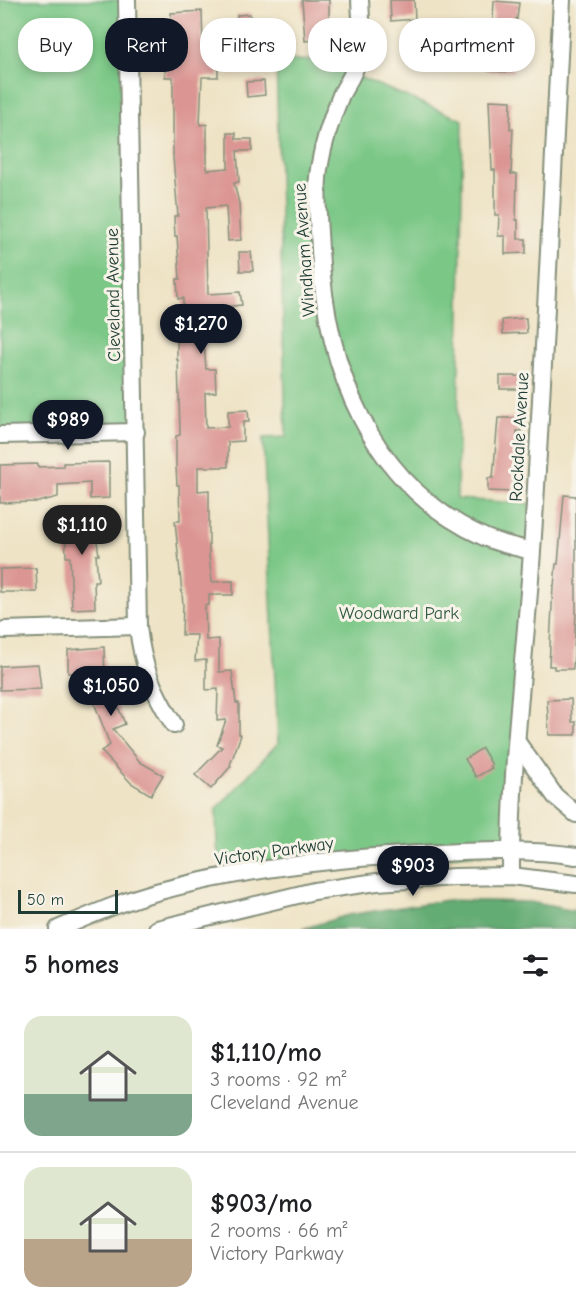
<!DOCTYPE html>
<html lang="en">
<head>
<meta charset="utf-8">
<style>
  :root { --surface:#fff; --page:#f6f6f6; --text:#202124; --muted:#757577; --line:#e0e0e0; --accent:#111827 }
  body { margin:0; font-family:"Comic Neue",sans-serif; background:var(--page); color:var(--text); height:100vh; display:flex; flex-direction:column; font-size:22px; white-space:nowrap }
  * { box-sizing:border-box; margin:0 }
  p { font-size:20px; color:var(--muted) }
  .icon { flex:none; width:33px; height:33px; fill:none; stroke:currentColor; stroke-width:2; stroke-linecap:round; stroke-linejoin:round }
  .map { position:relative; height:929px; overflow:hidden }
  .side { display:flex; flex-direction:column; background:var(--surface); flex:1 }
  .side>* { flex:none }
  .banner { position:absolute; left:18px; top:18px; width:540px; height:54px; display:flex; gap:12px }
  .scale { position:absolute; left:18px; bottom:15px; width:100px; box-sizing:border-box; padding-left:6px; border:3px solid #1f3d34; border-top:0; font-size:16px; line-height:21px; white-space:nowrap; color:#1f3d34; -webkit-text-stroke:4px #f7f3e8; paint-order:stroke }
  .price { position:absolute; translate:-50% -51px; padding:0 14px; border-radius:21px; background:var(--accent); color:#fff; font-size:20px; line-height:39px; filter:drop-shadow(0 2px 3px #0008) }
  .price::after { content:''; position:absolute; left:50%; top:36px; width:18px; height:14px; margin-left:-9px; background:inherit; clip-path:polygon(0 0,100% 0,50% 100%) }
  .price.selected { background:#222; color:#fff }
  ul { padding:0; list-style:none }
  li { display:flex; align-items:center; gap:18px; height:150px; padding:0 24px }
  li+li { border-top:2px solid var(--line) }
  li span { display:grid; place-items:center; flex:none; width:168px; height:120px; border-radius:18px; color:#555 }
  li>.icon { margin-inline-start:auto }
  span .icon { width:72px; height:72px; fill:#fffc; stroke-width:1 }
  li b { font-size:26px }
  h2 { display:flex; justify-content:space-between; align-items:center; height:72px; padding:0 24px; font-size:26px }
  .pill { padding:0 21px; border-radius:24px; background:var(--surface); box-shadow:0 3px 9px #0003; font-size:21px; line-height:54px }
  .pill.selected { background:var(--accent); color:#fff }
  .map>svg:first-child { display:block }
  .green { fill:#7ac786; stroke:#4c825d; stroke-width:1.5 }
  .forest { fill:#63ac73; stroke:#417454; stroke-width:1.5 }
  .building { fill:#db9593 }
  .lines { fill:none; stroke-linecap:round; stroke-linejoin:round }
  .minor-casing { stroke:#86907c; stroke-width:20 }
  .minor { stroke:#fff; stroke-width:16 }
  .labels { text-anchor:middle; stroke-width:6; stroke-linejoin:round; paint-order:stroke }
  .street-label { font-size:18px; fill:#1f3d34; stroke:#f7f3e8 }
  .park-label { font-size:18px; fill:#315944; stroke:#f7f3e8 }
</style>
</head>
<body>
<div class="map">
<svg width="576" height="929" viewBox="0 0 576 929">
  <rect width="100%" height="100%" fill="#f7f3e8"/>
  <filter id="ink" filterUnits="userSpaceOnUse"><feTurbulence type="fractalNoise" baseFrequency=".0167" numOctaves="2"/><feDisplacementMap in="SourceGraphic" scale="12" xChannelSelector="R" yChannelSelector="G"/><feConvolveMatrix kernelMatrix="1 2 1 2 8 2 1 2 1" color-interpolation-filters="sRGB"/></filter>
  <filter id="wash" filterUnits="userSpaceOnUse"><feTurbulence type="fractalNoise" baseFrequency=".008" numOctaves="4" result="noise"/><feDisplacementMap in="SourceGraphic" scale="24" xChannelSelector="R" yChannelSelector="G"/><feGaussianBlur stdDeviation="1.35" result="paint"/><feColorMatrix in="noise" values="0 0 0 0 0 0 0 0 0 0 0 0 0 0 0 0 0 1.4 0 .05"/><feComposite in="paint" operator="in"/></filter>
  <g filter="url(#wash)">
    <rect width="100%" height="100%" fill="#eee3c5"/>
    <g class="green">
      <path d="M0 0H127L136 432 0 435Z"/>
      <path d="M358 59 354 75 463 120 457 499 535 504 510 851 224 877 217 847 216 810 278 743 263 438 286 437 276 61Z"/>
    </g>
    <path class="forest" d="M447 900 530 902 576 911V929H302L348 915Z"/>
    <g id="blocks">
      <g class="building">
        <path d="M302 0H329V38L305 41Z"/>
        <path d="M390 0H414L415 19 391 21Z"/>
        <path d="M494 1 519 3 517 19H516L513 72 488 71 489 52H491Z"/>
        <path d="M202 11 203 45 218 46V77H202L200 125 207 124V170L228 168V133H236V139H252V151H237L239 182 234 183 239 203 241 240 228 241 226 206 206 208 208 294 240 292 242 305 212 308 213 330H203L206 369H215L216 392 205 393 206 428 228 427V411L248 410 249 422H243V441L228 442V467H198V491L209 490V556L212 582 233 581V595H209V605H205L206 640 219 639V672L232 671 236 703H239V734L241 735 230 765 231 766 211 789 195 775 222 747 217 745 226 720 217 721 218 689 206 690V660L195 661 197 635H182L183 604 175 521H180L179 485H177L176 466V436L180 435 178 360H177V341L184 340 183 298 178 299 177 279H180L177 236 175 237 174 216H178L173 157V77H165L166 45H172L171 13Z"/>
        <path d="M250 14 251 30H237V15Z"/>
        <path d="M264 81 265 95 247 97 246 82Z"/>
        <path d="M489 100 511 101 510 129H513L511 174H517L516 220H518V239H526V253L505 254V236H498L499 215H495V170H492Z"/>
        <path d="M239 252H251L253 271H240Z"/>
        <path d="M526 318 527 333 503 334 502 320Z"/>
        <rect x="500" y="376" width="25" height="13"/>
        <path d="M498 418H521V431H517V471H514L513 492 488 491V478H493Z"/>
        <path d="M109 462V498L90 499V483L58 485V497L38 502 0 503V465L38 464V467L63 466V463Z"/>
        <path d="M564 495 576 496V613L573 669H554V666H549L553 586H554L556 564H558Z"/>
        <path d="M96 509 98 529H95L99 555H96L98 581H94L95 608 72 609 70 557H66L65 511Z"/>
        <path d="M36 568 37 592H0V569Z"/>
        <path d="M104 647 105 681 113 679 119 698 115 699 125 724 113 729 140 762 163 775 151 795 131 783 101 751 110 745 83 673H68V650Z"/>
        <path d="M38 664 41 689 0 690V666Z"/>
        <path d="M571 699 572 722H576V735H549L547 700Z"/>
        <path d="M482 748 492 765 490 766 492 768 476 777 465 759Z"/>
      </g>
    </g>
  </g>
  <g filter="url(#ink)">
    <use href="#blocks" fill-opacity="0" stroke="#86907c" stroke-width="1.5"/>
    <g class="lines">
      <g class="minor-casing">
        <g id="minor">
          <path d="M127 0 138 626C142 666 153 691 174 725"/>
          <path d="M360 0C361 20 363 39 358 59 355 73 347 83 341 95 331 119 323 143 319 169 315 195 319 224 320 250 326 368 370 485 484 537 499 544 517 547 532 551"/>
          <path d="M0 435 136 432"/>
          <path d="M4 630 138 626"/>
          <path d="M517 742 555 796 576 814"/>
          <path d="M511 876C510 768 525 659 532 551 544 368 552 184 562 0"/>
          <path d="M58 929C91 915 125 900 160 891 251 867 346 857 440 853 485 851 531 849 576 856"/>
          <path d="M157 929 314 891 377 882 455 877 511 876 576 884"/>
        </g>
      </g>
      <use href="#minor" class="minor"/>
    </g>
  </g>
  <g class="labels">
    <g class="street-label">
      <text transform="translate(304 250) rotate(-94)" y="6">Windham Avenue</text>
      <text transform="translate(113 295) rotate(-91)" y="6">Cleveland Avenue</text>
      <text transform="translate(519 437) rotate(-87)" y="6">Rockdale Avenue</text>
      <text transform="translate(274 851) rotate(-8)" y="6">Victory Parkway</text>
    </g>
    <g class="park-label">
      <text x="399" y="619">Woodward Park</text>
    </g>
  </g>
</svg>
<div class="scale">50 m</div>
<b class="price" style="left:201px;top:355px">$1,270</b>
<b class="price" style="left:68px;top:451px">$989</b>
<b class="price selected" style="left:82px;top:556px">$1,110</b>
<b class="price" style="left:111px;top:717px">$1,050</b>
<b class="price" style="left:413px;top:897px">$903</b>
<div class="banner">
<a class="pill">Buy</a>
<a class="pill selected">Rent</a>
<a class="pill">Filters</a>
<a class="pill">New</a>
<a class="pill">Apartment</a>
</div>
</div>
<section class="side">
<h2>5 homes<svg class="icon" aria-label="filters" viewBox="0 0 24 24"><path d="M4 7h16M4 17h16"/><circle cx="9" cy="7" r="2"/><circle cx="15" cy="17" r="2"/></svg></h2>
<ul>
<li><span style="background:linear-gradient(#dfe7d0 65%,#7fa58c 0)"><svg class="icon" aria-label="home" viewBox="0 0 24 24"><path d="M3 11l9-7 9 7M6 9v11h12V9"/></svg></span><div><b>$1,110/mo</b><p>3 rooms · 92 m²</p><p>Cleveland Avenue</p></div></li>
<li><span style="background:linear-gradient(#dfe7d0 60%,#b9a48a 0)"><svg class="icon" aria-label="home" viewBox="0 0 24 24"><path d="M3 11l9-7 9 7M6 9v11h12V9"/></svg></span><div><b>$903/mo</b><p>2 rooms · 66 m²</p><p>Victory Parkway</p></div></li>
</ul>
</section>
</body>
</html>
